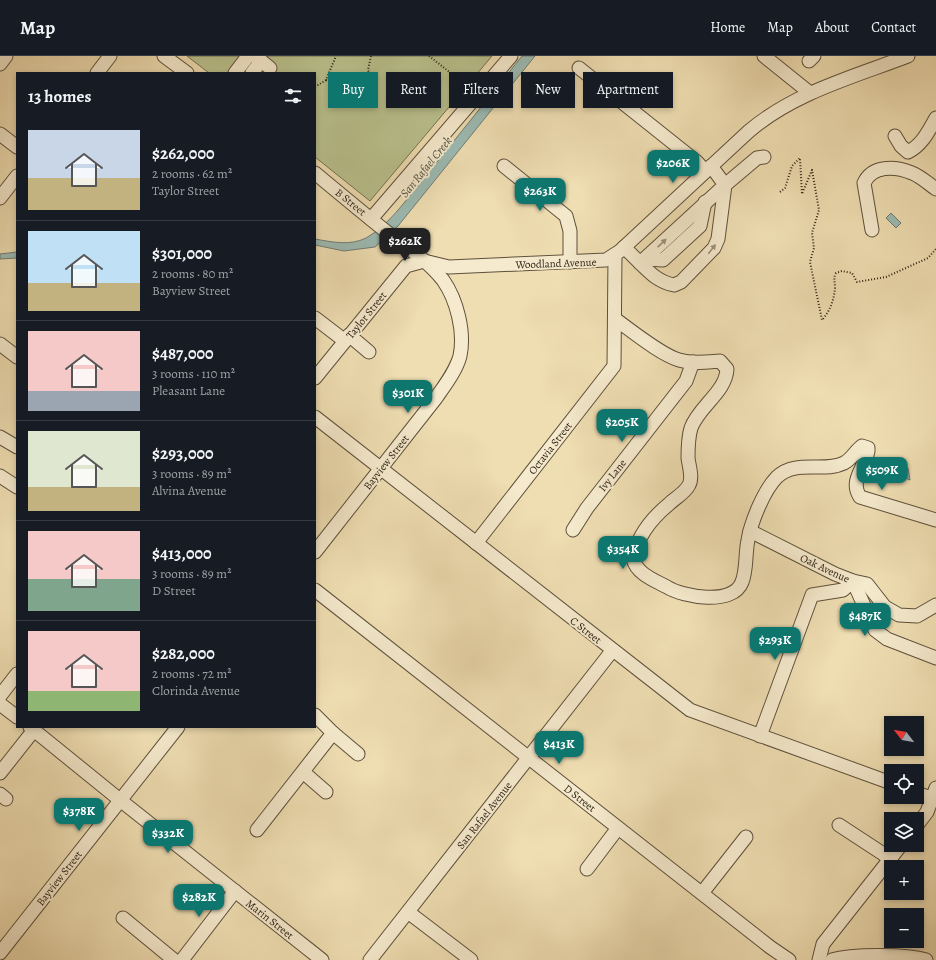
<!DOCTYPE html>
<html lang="en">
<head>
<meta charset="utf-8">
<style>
  :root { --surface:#171b24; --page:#242831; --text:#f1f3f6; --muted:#9ea1a6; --line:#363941; --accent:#0f766e }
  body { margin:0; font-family:Alegreya,serif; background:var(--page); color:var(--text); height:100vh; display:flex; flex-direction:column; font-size:15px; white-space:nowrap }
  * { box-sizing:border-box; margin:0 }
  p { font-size:13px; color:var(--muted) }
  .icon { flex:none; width:22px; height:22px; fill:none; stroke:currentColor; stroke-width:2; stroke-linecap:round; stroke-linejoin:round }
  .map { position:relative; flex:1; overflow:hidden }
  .side { position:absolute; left:16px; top:16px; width:300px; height:656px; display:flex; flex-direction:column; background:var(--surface); border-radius:0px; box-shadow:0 2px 6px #0003 }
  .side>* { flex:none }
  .guide { position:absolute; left:328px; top:16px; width:380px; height:36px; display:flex; gap:8px }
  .needle { width:26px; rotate:301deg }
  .buttons { position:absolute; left:884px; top:660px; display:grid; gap:8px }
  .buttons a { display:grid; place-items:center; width:40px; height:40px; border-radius:0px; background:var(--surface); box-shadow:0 2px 6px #0003; font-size:20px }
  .price { position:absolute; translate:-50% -34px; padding:0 9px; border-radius:8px; background:var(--accent); color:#fff; font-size:13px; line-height:26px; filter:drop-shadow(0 1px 2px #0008) }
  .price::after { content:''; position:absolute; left:50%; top:24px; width:12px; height:9px; margin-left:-6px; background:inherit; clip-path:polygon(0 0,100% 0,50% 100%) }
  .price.selected { background:#222; color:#fff }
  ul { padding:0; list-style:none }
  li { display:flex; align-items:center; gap:12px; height:100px; padding:0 12px }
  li+li { border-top:1px solid var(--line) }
  li span { display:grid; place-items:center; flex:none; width:112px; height:80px; border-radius:0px; color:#555 }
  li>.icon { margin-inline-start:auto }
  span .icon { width:48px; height:48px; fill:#fffc; stroke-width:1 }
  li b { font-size:17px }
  h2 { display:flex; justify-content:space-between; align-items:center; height:48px; padding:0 12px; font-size:17px }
  .tag { padding:0 14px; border-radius:0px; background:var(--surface); box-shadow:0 2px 6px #0003; font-size:14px; line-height:36px }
  .tag.selected { background:var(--accent); color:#fff }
  header { display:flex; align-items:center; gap:24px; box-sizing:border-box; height:56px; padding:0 20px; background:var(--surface); border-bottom:1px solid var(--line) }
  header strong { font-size:19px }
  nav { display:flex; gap:22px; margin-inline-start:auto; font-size:14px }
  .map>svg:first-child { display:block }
  .green { fill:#b9c18d; stroke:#737151 }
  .water { fill:#9cbbb4; stroke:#707d74 }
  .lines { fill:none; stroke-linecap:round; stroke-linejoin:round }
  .minor-casing { stroke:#5e503c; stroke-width:15 }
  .path { stroke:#2d2115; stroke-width:2; stroke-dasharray:1 2; stroke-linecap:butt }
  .minor { stroke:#f5eacd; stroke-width:13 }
  .oneway { fill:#9b907a }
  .labels { text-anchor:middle; stroke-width:4; stroke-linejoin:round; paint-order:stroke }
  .street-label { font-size:11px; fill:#2d2115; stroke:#f5eacd }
  .water-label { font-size:12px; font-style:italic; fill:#4e4f45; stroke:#f5eacd }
</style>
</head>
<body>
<header>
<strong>Map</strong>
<nav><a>Home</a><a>Map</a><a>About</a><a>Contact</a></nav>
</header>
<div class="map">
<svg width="936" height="904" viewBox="0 0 936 904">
  <rect width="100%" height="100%" fill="#efdeb2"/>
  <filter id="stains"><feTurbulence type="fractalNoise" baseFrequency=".005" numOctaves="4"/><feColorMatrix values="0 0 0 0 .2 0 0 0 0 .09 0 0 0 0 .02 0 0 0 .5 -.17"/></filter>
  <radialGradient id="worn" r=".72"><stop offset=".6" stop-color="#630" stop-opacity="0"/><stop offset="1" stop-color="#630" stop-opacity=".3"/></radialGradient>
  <path class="green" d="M187 0H492L370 145 315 101V17H209Z"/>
  <g class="water">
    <path d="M522 0H535L398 170 375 191 344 195 315 189V183C332 186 350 190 366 182 388 170 405 145 421 126 455 84 488 42 522 0Z"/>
    <path d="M891 157 901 167 896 172 886 162Z"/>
    <path d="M17 196V202L0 203V198Z"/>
    <path d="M904 411 908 412 910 424 905 422 902 415Z"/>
  </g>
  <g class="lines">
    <g class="minor-casing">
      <g id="minor">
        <path d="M164 0 187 17"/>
        <path d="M255 0 270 12"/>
        <path d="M764 0 810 37"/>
        <path d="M809 5 814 0"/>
        <path d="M0 8 6 0"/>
        <path d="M579 12 697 106 705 115"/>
        <path d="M97 17 110 0"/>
        <path d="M235 17 248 0"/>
        <path d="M252 17 261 5"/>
        <path d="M0 78 17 91"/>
        <path d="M895 80 901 90 908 96C922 89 928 76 936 62"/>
        <path d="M504 110 566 160 570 175V206"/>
        <path d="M315 117C339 137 363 157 388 177 407 191 428 205 443 224 457 244 465 276 460 300 456 315 445 329 436 342L315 496"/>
        <path d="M0 142 17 120"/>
        <path d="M371 163 511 0"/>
        <path d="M872 174 864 127C872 109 895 110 912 117 920 120 929 128 936 133"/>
        <path d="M624 191 640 207 725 129 711 110"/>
        <path d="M645 203 663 204 700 170 705 146"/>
        <path d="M640 207C651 218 659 226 674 229L681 226 714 192 718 183 725 129 757 102 764 101"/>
        <path d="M315 262 345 285"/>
        <path d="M615 263C632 275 661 299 679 304 692 308 706 306 720 305L727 313C726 336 699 350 691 372 688 382 688 392 688 402 689 410 693 422 689 429 685 437 675 442 669 448 652 462 637 481 633 503 637 518 654 524 667 531 683 541 733 550 742 526 747 514 745 498 748 484 751 466 764 434 777 421 796 403 824 417 844 407 851 404 856 394 862 390L868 392V395C865 411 849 425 860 441L936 464"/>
        <path d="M349 279 369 296"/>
        <path d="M0 288 17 301"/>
        <path d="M315 322 406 210 424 205 449 211 606 204 620 195 748 76C793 37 853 21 908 0"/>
        <path d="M315 361 690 654 891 727"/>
        <path d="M0 381 17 391"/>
        <path d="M0 420 17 431"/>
        <path d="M573 474 587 452 686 325 693 306"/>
        <path d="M750 475 835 518 853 525 867 528 885 551 899 559 917 560 936 549"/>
        <path d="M476 487 614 310 615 199"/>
        <path d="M315 534 770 891 789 904"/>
        <path d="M0 640 17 618"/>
        <path d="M0 648 17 661"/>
        <path d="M30 671 120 744 322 904"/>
        <path d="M333 677 358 698"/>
        <path d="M760 680 812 539 843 534 853 525 875 574 887 583 936 602"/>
        <path d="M303 716 326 736"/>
        <path d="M0 717 34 674"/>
        <path d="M917 737 936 744"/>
        <path d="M0 738 6 743"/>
        <path d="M839 769 891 803"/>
        <path d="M917 769 927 756 936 732"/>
        <path d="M257 774 333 677 315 659"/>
        <path d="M587 813 618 772"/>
        <path d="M702 837 746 781"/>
        <path d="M408 856 471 904"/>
        <path d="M123 862 174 904"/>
        <path d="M0 897 178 671"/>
        <path d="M182 904 235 835"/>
        <path d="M370 904 612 595"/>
        <path d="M819 904 823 888 901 789"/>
        <path d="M832 904C851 898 907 898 926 904"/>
      </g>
    </g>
    <g class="path">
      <path d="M371 0 368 14 377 37"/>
      <path d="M429 0 470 32"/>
      <path d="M326 24 351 31 373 30"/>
      <path d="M315 31 326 24 336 0"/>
      <path d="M780 136 785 132 792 110 800 102 802 138 812 114 819 154 812 177 814 192 810 206 822 264C830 255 834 244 835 232 835 226 833 222 836 217L842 215 852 217 857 226 886 221 928 202 936 193"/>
    </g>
    <use href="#minor" class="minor"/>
  </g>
  <defs><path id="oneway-solid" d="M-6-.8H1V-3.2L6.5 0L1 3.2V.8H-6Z"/></defs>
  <g class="oneway">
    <use href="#oneway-solid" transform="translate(662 187) rotate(-43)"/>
    <use href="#oneway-solid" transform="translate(712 193) rotate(-52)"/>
  </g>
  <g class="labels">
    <g class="street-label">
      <text transform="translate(351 146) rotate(39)" y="4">B Street</text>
      <text transform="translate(556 207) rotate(-2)" y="4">Woodland Avenue</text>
      <text transform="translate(366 259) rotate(-51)" y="4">Taylor Street</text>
      <text transform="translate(550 392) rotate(-52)" y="4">Octavia Street</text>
      <text transform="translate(386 406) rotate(-52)" y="4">Bayview Street</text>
      <text transform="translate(612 419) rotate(-52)" y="4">Ivy Lane</text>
      <text transform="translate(825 512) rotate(25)" y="4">Oak Avenue</text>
      <text transform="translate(586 574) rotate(38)" y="4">C Street</text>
      <text transform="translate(580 742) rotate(38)" y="4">D Street</text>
      <text transform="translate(484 759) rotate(-52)" y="4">San Rafael Avenue</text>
      <text transform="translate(59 822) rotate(-52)" y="4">Bayview Street</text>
      <text transform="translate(270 863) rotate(38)" y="4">Marin Street</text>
    </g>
    <g class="water-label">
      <text transform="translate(426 111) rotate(-51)" y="4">San Rafael Creek</text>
    </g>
  </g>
  <rect width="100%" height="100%" filter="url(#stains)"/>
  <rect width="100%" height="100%" fill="url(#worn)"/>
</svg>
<div class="buttons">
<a><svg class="needle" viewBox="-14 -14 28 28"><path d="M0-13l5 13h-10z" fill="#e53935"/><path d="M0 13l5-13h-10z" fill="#9ea1a6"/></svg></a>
<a><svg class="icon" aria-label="locate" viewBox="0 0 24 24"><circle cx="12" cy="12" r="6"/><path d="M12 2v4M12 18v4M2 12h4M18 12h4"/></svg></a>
<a><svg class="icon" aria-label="layers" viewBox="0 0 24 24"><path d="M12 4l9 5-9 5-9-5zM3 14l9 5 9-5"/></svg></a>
<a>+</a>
<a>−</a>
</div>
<b class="price" style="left:673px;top:128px">$206K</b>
<b class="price" style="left:540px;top:156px">$263K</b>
<b class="price selected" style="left:405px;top:206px">$262K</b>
<b class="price" style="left:408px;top:358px">$301K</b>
<b class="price" style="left:622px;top:387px">$205K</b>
<b class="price" style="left:882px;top:435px">$509K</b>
<b class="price" style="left:623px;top:514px">$354K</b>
<b class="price" style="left:865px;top:581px">$487K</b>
<b class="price" style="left:775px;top:605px">$293K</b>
<b class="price" style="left:559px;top:709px">$413K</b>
<b class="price" style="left:79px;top:776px">$378K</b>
<b class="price" style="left:168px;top:798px">$332K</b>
<b class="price" style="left:199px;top:862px">$282K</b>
<div class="guide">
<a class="tag selected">Buy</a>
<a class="tag">Rent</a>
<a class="tag">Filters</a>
<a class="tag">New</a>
<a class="tag">Apartment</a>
</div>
<section class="side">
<h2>13 homes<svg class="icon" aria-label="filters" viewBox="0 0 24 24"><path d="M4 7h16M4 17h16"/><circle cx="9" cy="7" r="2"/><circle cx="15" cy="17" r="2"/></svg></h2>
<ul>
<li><span style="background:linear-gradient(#c9d6e8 60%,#c2b280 0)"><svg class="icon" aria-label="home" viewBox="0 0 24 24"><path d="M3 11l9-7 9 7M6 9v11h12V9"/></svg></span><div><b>$262,000</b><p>2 rooms · 62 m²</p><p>Taylor Street</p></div></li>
<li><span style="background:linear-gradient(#bfe0f5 65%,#c2b280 0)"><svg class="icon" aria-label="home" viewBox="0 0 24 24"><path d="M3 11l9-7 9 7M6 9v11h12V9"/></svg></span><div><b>$301,000</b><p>2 rooms · 80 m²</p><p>Bayview Street</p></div></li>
<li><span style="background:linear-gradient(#f6c9c9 75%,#9aa5b1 0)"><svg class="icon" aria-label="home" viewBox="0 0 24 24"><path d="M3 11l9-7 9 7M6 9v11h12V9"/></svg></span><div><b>$487,000</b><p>3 rooms · 110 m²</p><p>Pleasant Lane</p></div></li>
<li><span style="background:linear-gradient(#dfe7d0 70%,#c2b280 0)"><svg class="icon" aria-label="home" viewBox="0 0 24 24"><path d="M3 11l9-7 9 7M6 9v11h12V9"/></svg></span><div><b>$293,000</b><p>3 rooms · 89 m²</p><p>Alvina Avenue</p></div></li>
<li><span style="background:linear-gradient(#f6c9c9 60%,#7fa58c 0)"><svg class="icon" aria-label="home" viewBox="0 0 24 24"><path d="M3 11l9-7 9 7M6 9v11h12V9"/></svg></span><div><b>$413,000</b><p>3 rooms · 89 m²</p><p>D Street</p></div></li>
<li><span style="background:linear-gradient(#f6c9c9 75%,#8fb573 0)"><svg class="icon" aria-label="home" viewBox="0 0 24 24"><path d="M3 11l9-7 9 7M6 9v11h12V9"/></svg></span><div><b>$282,000</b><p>2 rooms · 72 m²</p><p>Clorinda Avenue</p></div></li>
</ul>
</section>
</div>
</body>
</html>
